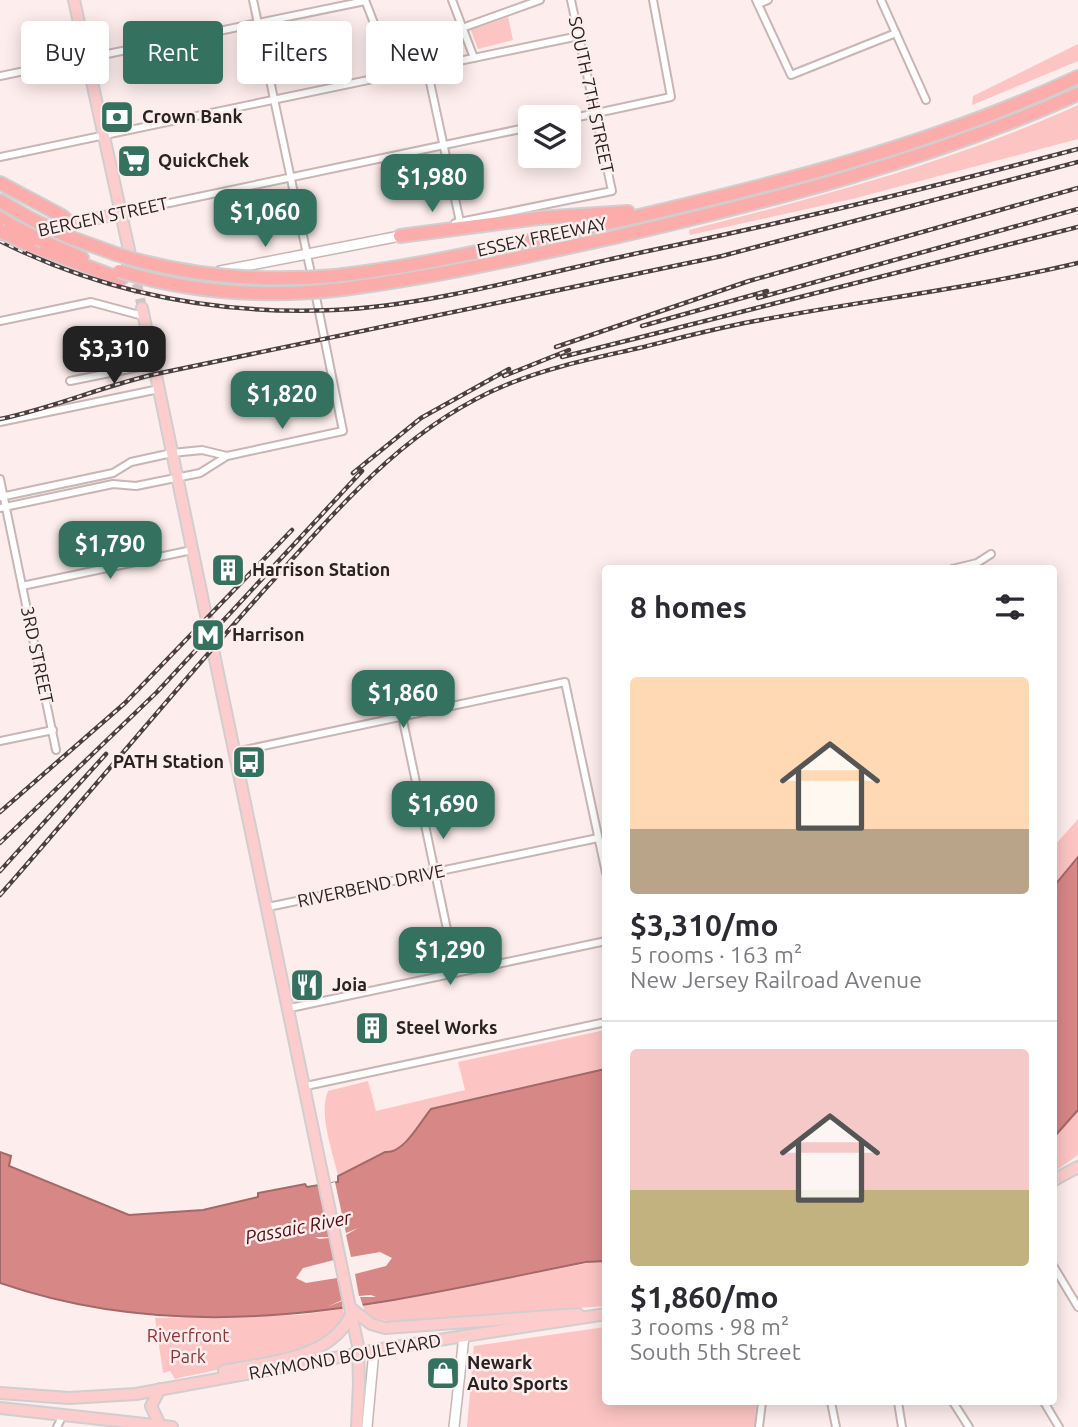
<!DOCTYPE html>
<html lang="en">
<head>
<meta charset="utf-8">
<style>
  :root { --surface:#fff; --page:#f2f2f3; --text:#2b2b33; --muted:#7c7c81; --line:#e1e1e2; --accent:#34725f }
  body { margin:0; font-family:Ubuntu,sans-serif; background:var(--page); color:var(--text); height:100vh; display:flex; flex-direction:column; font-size:26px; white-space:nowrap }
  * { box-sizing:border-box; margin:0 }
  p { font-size:23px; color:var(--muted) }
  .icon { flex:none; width:38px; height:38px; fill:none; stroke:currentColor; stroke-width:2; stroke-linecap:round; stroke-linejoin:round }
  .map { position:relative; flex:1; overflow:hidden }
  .sheet { position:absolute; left:602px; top:565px; width:455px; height:840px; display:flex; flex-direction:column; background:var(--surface); border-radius:7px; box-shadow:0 4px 18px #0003 }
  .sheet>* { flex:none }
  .guide { position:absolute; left:21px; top:21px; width:476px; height:63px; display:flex; gap:14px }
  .controls { position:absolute; left:518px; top:105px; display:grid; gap:14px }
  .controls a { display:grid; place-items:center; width:63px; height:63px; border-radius:7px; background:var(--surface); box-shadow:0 4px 18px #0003; font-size:35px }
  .price { position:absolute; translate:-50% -60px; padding:0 16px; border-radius:14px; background:var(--accent); color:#fff; font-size:23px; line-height:46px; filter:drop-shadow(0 2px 4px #0008) }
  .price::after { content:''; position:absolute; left:50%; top:42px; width:21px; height:16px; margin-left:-10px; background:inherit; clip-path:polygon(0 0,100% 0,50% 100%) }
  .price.active { background:#222; color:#fff }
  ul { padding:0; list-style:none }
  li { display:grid; align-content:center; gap:14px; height:371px; padding:0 28px }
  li+li { border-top:2px solid var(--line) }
  li span { display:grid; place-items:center; height:217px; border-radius:7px; color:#555 }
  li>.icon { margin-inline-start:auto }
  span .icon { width:126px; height:126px; fill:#fffc; stroke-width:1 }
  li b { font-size:30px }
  h2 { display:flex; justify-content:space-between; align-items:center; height:84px; padding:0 28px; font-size:30px }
  .tag { padding:0 24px; border-radius:7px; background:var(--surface); box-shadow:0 4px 18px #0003; font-size:24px; line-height:63px }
  .tag.active { background:var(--accent); color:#fff }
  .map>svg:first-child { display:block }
  .green { fill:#fcc5c3 }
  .water { fill:#d78786; stroke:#a36968; stroke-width:2 }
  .pier { fill:#fdedec }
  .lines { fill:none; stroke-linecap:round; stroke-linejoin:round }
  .primary-tunnel { stroke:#d3c4c4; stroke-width:10; stroke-dasharray:10 5; stroke-linecap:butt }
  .street-casing { stroke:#c8b5b4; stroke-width:10 }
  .secondary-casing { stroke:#c8b5b4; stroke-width:12 }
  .primary-casing { stroke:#d0cece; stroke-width:14 }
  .highway-casing { stroke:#d0cece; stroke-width:16 }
  .street { stroke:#fff; stroke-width:6 }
  .secondary { stroke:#fff; stroke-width:9 }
  .primary { stroke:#fdcdcd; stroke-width:10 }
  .highway { stroke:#fcacab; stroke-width:12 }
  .rail-casing { stroke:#484040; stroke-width:4.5 }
  .rail { stroke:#fdedec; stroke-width:2; stroke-dasharray:5; stroke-linecap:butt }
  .primary-bridge-casing { stroke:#d0cece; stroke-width:14; stroke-linecap:butt }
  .highway-bridge-casing { stroke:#d0cece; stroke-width:16; stroke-linecap:butt }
  .primary-bridge { stroke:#fdcdcd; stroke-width:10 }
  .highway-bridge { stroke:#fcacab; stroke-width:12 }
  .labels { text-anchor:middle; stroke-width:5; stroke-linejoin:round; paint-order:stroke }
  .street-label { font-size:18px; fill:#292222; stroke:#fdedec }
  .poi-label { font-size:18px; font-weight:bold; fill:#292222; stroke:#fdedec; text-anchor:start }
  .park-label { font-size:18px; fill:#903136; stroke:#fdedec }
  .water-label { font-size:19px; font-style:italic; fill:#520a13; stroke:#fdedec }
</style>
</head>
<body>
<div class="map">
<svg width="1078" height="1427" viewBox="0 0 1078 1427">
  <rect width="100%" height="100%" fill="#fdedec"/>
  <g class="green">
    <path d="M508 17 513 40 478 49 471 30Z"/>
    <path d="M1078 44V61L972 105 973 96Z"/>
    <path d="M1078 105V139L852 199 690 235 689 230C822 196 953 162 1078 105Z"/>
    <path d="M1078 819V857L1054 886V846Z"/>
    <path d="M605 1030V1069L431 1109C420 1122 404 1154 385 1152L338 1176C333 1152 318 1114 328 1091L368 1081 376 1111 465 1090 458 1062Z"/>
    <path d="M1078 1110V1155L1054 1172V1137Z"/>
    <path d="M604 1260 605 1306 391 1322 371 1317 341 1324C320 1354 214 1369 175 1379L170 1371 163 1373 155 1318 299 1315 376 1304Z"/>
    <path d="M605 1327 606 1402H756L755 1427H467L474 1346Z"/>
  </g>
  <g class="water">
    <path d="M1078 857V1110L1054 1137V886Z"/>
    <path d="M605 1069V1261L586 1262C386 1302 200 1352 0 1283V1152L11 1156 9 1166 129 1215 203 1210 258 1197V1193L305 1184 307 1187 338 1182V1176L385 1152C404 1154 420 1122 431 1109Z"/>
  </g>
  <path class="pier" d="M335 1182 346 1233 358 1228 346 1235 351 1257 380 1252 392 1258 386 1266 355 1274 359 1296 371 1295 376 1297H360L364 1309 343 1312 342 1301 327 1307 342 1300 337 1278 306 1283 296 1278 303 1268 334 1260 329 1238 319 1239 315 1237H329L318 1186Z"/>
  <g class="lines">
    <path class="primary-tunnel" d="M134 269 142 308"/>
    <g class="street-casing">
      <g id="street">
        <path d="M253 0 312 278"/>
        <path d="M365 0 394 75"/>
        <path d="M452 0 474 58"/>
        <path d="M756 0 791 75 896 33"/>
        <path d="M881 0 926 100"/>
        <path d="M758 4 768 0"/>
        <path d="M462 28 540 0"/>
        <path d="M427 68 460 222"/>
        <path d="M0 76 365 1"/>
        <path d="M569 119 671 97 653 0"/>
        <path d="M0 157 579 36"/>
        <path d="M122 213 530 127"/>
        <path d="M455 223 612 191 571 0"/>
        <path d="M0 321 91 302 143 316"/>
        <path d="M70 381 154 364"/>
        <path d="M0 422 159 389"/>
        <path d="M0 479 56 750"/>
        <path d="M0 497 113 473 131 462 172 453 202 450 227 456 343 431 315 292"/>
        <path d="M0 508 113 484 136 486 200 473 227 456"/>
        <path d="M952 569 977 563 991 554"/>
        <path d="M22 586 192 550"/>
        <path d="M402 716 456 972"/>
        <path d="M0 741 53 730"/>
        <path d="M235 752 565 682 606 873"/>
        <path d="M268 907 598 838"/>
        <path d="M290 1008 606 941"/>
        <path d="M306 1086 606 1022"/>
        <path d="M1054 1267 1078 1307"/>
        <path d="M831 1402 836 1427"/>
        <path d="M898 1402 902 1427"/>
        <path d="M953 1402 969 1427"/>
        <path d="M1044 1402 1059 1427"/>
        <path d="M57 1427 63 1415"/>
        <path d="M759 1427 762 1402"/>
      </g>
    </g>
    <g class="secondary-casing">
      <g id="secondary">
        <path d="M220 271 400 236"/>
        <path d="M367 1427 374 1350"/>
        <path d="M454 1427 464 1336"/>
      </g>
    </g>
    <g class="primary-casing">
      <g id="primary">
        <path d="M74 0 133 268"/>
        <path d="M70 224 122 213"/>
        <path d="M142 308 358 1346"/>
        <path d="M1054 1180 1078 1167"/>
        <path d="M353 1310 371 1324 385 1328 578 1314"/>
        <path d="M224 1371C270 1361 334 1360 353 1310"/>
        <path d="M0 1393 69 1398 136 1394 394 1347 606 1314"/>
        <path d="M0 1408 172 1427"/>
        <path d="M160 1425 151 1406 160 1389"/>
        <path d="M357 1427 359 1384"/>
      </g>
    </g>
    <g class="highway-casing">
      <g id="highway">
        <path d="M0 183 62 216 70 224"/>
        <path d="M0 201 33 220"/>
        <path d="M0 218 11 225"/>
        <path d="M400 236 538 218 628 212"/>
        <path d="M69 237 116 254"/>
        <path d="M44 242 82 258"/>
        <path d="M29 245 121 279"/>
        <path d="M335 276C431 265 527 241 622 220 777 184 933 145 1078 77"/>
        <path d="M343 289C436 277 528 256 619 236 775 200 931 160 1078 94"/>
      </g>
    </g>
    <use href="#street" class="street"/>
    <use href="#secondary" class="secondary"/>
    <use href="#primary" class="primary"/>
    <use href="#highway" class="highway"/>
    <g class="rail-casing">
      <g id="rail">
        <path d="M0 241C104 293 218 315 334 310 429 306 540 274 634 254 783 223 931 188 1078 149"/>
        <path d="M758 298 1078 209"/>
        <path d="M642 326 767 291"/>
        <path d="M556 347 749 281 1078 188"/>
        <path d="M562 357 1078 227"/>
        <path d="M504 376 569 350"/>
        <path d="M0 419C53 408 103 386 156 374L722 256 1078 162"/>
        <path d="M353 473 421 418 509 369"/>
        <path d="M0 812 125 703 292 530"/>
        <path d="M0 843 157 692 362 471"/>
        <path d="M0 871 106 754"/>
        <path d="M0 895C90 793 176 688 267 587 338 509 406 426 506 385 549 367 595 358 639 348 680 338 720 327 761 320 867 300 973 288 1078 263"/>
      </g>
    </g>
    <use href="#rail" class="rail"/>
    <g class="primary-bridge-casing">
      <path id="primary-bridge" d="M358 1346 359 1384"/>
    </g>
    <g class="highway-bridge-casing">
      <g id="highway-bridge">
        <path d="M33 220 69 237"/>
        <path d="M11 225 44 242"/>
        <path d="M0 231 29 245"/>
        <path d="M116 254C188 277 260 282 335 276"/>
        <path d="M119 271C192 293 268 298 343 289"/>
      </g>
    </g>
    <use href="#primary-bridge" class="primary-bridge"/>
    <use href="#highway-bridge" class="highway-bridge"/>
  </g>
  <defs>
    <g id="bank-square" transform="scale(1.75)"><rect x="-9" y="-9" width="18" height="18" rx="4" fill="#34725f" stroke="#fdedec"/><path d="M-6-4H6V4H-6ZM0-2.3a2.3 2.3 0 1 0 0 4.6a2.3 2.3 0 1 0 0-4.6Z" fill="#fff"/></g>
    <g id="supermarket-square" transform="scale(1.75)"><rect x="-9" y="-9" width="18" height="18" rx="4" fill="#34725f" stroke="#fdedec"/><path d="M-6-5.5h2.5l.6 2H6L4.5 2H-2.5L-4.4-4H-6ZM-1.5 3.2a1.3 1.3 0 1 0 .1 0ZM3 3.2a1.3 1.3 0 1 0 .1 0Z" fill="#fff"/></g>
    <g id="building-square" transform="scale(1.75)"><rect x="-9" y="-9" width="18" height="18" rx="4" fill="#34725f" stroke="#fdedec"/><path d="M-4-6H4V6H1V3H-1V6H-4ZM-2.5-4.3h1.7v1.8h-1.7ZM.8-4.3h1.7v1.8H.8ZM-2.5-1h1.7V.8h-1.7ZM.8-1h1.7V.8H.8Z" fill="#fff"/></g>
    <g id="metro-square" transform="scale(1.75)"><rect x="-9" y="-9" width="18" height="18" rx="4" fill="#34725f" stroke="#fdedec"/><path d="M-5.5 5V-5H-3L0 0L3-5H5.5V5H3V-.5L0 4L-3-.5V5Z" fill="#fff"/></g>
    <g id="bus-square" transform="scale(1.75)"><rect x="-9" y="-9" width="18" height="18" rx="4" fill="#34725f" stroke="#fdedec"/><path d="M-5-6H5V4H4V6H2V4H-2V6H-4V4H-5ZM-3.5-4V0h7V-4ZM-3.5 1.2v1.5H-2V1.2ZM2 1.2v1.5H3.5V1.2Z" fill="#fff"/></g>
    <g id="restaurant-square" transform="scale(1.75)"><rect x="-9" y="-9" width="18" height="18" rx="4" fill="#34725f" stroke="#fdedec"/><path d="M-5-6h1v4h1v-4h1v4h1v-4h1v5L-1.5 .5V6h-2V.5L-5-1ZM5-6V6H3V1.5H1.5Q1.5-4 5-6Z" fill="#fff"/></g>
    <g id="shop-square" transform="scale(1.75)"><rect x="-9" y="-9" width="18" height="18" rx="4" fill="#34725f" stroke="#fdedec"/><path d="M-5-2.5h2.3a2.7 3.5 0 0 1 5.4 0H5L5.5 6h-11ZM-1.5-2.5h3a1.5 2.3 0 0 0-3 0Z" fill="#fff"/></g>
  </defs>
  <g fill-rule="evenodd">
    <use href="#bank-square" x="117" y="117"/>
    <use href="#supermarket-square" x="134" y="161"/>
    <use href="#building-square" x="228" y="570"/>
    <use href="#metro-square" x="208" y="635"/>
    <use href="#bus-square" x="249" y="762"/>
    <use href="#restaurant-square" x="307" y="985"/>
    <use href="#building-square" x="372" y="1028"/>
    <use href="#shop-square" x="443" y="1373"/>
  </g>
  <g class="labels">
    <g class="street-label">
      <text transform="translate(591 95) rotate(78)" y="6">SOUTH 7TH STREET</text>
      <text transform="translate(103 217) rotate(-12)" y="6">BERGEN STREET</text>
      <text transform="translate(542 237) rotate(-12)" y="6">ESSEX FREEWAY</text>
      <text transform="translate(37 655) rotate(78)" y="6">3RD STREET</text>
      <text transform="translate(371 886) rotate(-12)" y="6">RIVERBEND DRIVE</text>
      <text transform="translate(345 1357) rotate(-10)" y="6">RAYMOND BOULEVARD</text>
    </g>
    <g class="poi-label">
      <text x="142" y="123">Crown Bank</text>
      <text x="158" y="167">QuickChek</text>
      <text x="252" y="576">Harrison Station</text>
      <text x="232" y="641">Harrison</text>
      <text x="224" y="768" text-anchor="end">PATH Station</text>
      <text x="332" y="991">Joia</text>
      <text x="396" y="1034">Steel Works</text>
      <text x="467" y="1369">Newark<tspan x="467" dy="21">Auto Sports</tspan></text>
    </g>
    <g class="park-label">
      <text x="188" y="1342">Riverfront<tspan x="188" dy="21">Park</tspan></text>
    </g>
    <g class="water-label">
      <text transform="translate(298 1227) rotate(-11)" y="7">Passaic River</text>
    </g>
  </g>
</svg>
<div class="controls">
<a><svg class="icon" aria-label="layers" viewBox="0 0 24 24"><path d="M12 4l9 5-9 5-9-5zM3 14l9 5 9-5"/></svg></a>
</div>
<b class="price" style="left:432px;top:214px">$1,980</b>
<b class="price" style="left:265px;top:249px">$1,060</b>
<b class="price active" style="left:114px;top:386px">$3,310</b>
<b class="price" style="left:282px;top:431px">$1,820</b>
<b class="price" style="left:110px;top:581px">$1,790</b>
<b class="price" style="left:403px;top:730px">$1,860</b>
<b class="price" style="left:443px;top:841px">$1,690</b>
<b class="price" style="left:450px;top:987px">$1,290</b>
<div class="guide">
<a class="tag">Buy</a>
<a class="tag active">Rent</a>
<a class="tag">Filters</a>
<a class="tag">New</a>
</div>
<section class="sheet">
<h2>8 homes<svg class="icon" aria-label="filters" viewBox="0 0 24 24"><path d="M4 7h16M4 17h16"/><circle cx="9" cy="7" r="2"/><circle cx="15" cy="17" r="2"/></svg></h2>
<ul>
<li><span style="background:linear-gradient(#ffd9b3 70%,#b9a48a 0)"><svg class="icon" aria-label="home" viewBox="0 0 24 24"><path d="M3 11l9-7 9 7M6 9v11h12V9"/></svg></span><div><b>$3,310/mo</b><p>5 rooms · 163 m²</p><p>New Jersey Railroad Avenue</p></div></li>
<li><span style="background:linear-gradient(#f6c9c9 65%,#c2b280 0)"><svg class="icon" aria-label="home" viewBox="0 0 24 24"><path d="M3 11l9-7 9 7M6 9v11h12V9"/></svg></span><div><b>$1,860/mo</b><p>3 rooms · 98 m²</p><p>South 5th Street</p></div></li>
</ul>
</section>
</div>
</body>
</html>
